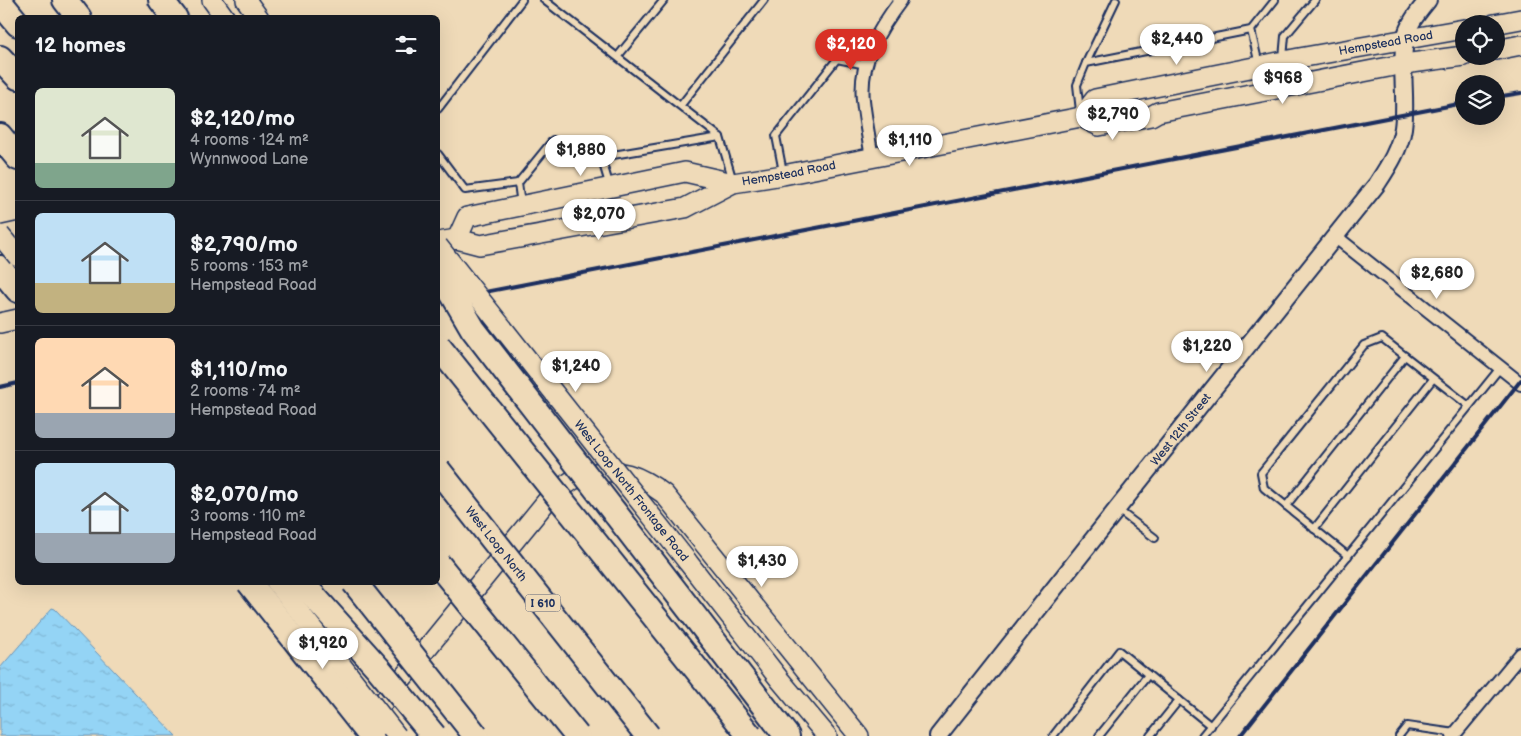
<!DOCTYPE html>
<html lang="en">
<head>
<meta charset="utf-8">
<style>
  :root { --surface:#171b24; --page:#20242c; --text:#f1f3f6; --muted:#9ea1a6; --line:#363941; --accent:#d93025 }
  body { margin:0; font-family:"Balsamiq Sans",sans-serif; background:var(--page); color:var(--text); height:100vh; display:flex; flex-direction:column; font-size:19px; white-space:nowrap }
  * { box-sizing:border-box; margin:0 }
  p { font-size:16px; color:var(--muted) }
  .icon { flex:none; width:28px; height:28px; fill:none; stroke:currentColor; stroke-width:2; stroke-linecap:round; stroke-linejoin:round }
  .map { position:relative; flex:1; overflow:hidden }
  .details { position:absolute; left:15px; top:15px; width:425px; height:570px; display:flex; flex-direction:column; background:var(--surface); border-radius:8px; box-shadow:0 5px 20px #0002 }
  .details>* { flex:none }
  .buttons { position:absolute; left:1455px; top:15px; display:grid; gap:10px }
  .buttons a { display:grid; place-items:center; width:50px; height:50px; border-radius:50%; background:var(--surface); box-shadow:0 5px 20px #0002; font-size:25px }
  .price { position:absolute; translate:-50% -42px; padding:0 11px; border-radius:18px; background:#fff; color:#222; font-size:16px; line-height:32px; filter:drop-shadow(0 1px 2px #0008) }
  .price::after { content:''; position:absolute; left:50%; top:30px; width:15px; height:11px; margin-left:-8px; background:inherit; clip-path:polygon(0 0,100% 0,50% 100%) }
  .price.selected { background:var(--accent); color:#fff }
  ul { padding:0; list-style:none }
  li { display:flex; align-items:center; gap:15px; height:125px; padding:0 20px }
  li+li { border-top:1px solid var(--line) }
  li span { display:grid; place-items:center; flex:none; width:140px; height:100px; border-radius:8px; color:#555 }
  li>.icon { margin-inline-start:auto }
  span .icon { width:60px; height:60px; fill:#fffc; stroke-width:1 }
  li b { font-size:21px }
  h2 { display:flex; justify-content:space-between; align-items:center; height:60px; padding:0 20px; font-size:21px }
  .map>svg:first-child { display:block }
  .water { fill:url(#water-ripples); stroke:#6492b9 }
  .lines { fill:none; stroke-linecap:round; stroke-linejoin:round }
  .service-casing { stroke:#1b2f5e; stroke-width:10 }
  .minor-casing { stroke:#1b2f5e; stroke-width:16 }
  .tertiary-casing { stroke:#1b2f5e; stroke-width:20 }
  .secondary-casing { stroke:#1b2f5e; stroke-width:22 }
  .motorway-casing { stroke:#1b2f5e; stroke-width:28 }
  .service { stroke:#efdab8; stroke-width:6 }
  .minor { stroke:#efdab8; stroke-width:12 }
  .tertiary { stroke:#efdab8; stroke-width:16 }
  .secondary { stroke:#efdab8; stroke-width:19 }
  .motorway { stroke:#efdab8; stroke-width:24 }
  .rail { stroke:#1b2f5e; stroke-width:4 }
  .secondary-bridge-casing { stroke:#1b2f5e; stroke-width:22; stroke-linecap:butt }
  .motorway-bridge-casing { stroke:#1b2f5e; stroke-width:28; stroke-linecap:butt }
  .secondary-bridge { stroke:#efdab8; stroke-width:19 }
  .motorway-bridge { stroke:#efdab8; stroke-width:24 }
  .labels { text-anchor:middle; stroke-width:5; stroke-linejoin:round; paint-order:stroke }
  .shield { fill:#efdab8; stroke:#5b6279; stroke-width:1 }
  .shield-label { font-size:11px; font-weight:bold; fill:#1b2f5e }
  .street-label { font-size:12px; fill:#1b2f5e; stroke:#efdab8 }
</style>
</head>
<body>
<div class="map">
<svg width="1521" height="736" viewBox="0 0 1521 736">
  <defs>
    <pattern id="water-ripples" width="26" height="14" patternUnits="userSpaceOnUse" patternTransform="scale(1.25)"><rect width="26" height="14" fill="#94d4f5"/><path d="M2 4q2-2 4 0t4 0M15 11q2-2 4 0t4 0" fill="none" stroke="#7fb6d4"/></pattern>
  </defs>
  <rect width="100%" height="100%" fill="#efdab8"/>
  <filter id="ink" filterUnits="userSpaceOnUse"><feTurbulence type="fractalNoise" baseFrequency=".02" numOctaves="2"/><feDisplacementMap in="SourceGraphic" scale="10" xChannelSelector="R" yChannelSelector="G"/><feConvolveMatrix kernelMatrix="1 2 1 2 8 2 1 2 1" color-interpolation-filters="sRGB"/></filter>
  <g filter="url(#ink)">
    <path class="water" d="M52 608 55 609 176 736H0V668Z"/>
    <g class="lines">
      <g class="service-casing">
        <g id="service">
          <path d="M544 0 720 137 733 181"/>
          <path d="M1251 30 1259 65"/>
          <path d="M618 56 664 0"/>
          <path d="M1283 58 1285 36 1315 0"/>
          <path d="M1086 63 1116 0"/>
          <path d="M681 105 764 0"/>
          <path d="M438 109 522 0"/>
          <path d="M1080 111 1077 85 1086 63 1251 30 1275 0"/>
          <path d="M438 154 465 190 518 183 553 140 601 157 720 137"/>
          <path d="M601 157 610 187"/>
          <path d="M783 172 776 136 837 59 866 65"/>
          <path d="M518 183 521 205"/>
          <path d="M1286 506 1405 356"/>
          <path d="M1118 510 1155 538"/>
          <path d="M1314 529 1433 379"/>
          <path d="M1348 556 1264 488 1261 473 1364 345 1382 338 1469 406"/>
          <path d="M1053 736 1119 651 1211 726"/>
          <path d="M1099 736 1148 675"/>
          <path d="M1150 736 1179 700"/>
          <path d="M1202 736 1500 368"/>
          <path d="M1399 736 1407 726 1455 733"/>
        </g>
      </g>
      <g class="minor-casing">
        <g id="minor">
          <path d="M872 158C869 139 865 119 863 100 859 61 879 29 901 0"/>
          <path d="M1336 237 1521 384"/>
          <path d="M1453 736 1521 654"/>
        </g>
      </g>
      <g class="tertiary-casing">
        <g id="tertiary">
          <path id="s1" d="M938 736 1117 509 1377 184C1388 167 1400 149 1403 128 1407 99 1400 69 1405 40 1407 25 1419 11 1428 0"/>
        </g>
      </g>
      <g class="secondary-casing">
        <g id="secondary">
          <path d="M212 0 225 18"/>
          <path d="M246 0 259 18"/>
          <path d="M1494 24 1521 19"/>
          <path d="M1496 50 1521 45"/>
          <path id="s2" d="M1081 117 1095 99 1299 58 1464 29"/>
          <path d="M0 236 18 232"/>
          <path d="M457 239 467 217 685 172 733 183"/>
          <path id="s3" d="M438 242 457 239 480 245 685 208 733 183 783 175 1081 117 1099 126 1151 116 1158 112 1404 64 1464 56"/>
          <path d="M0 323 18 319"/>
          <path d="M687 561 780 680 827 736"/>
          <path d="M366 723 550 497C558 491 565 485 573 480 577 478 582 477 587 475 618 466 640 476 664 494L859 736"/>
        </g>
      </g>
      <g class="motorway-casing">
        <g id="motorway">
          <path d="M65 0 79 18"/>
          <path d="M161 0 175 18"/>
          <path d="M0 2 18 24"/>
          <path d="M0 58 18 77"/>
          <path d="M0 136 18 158"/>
          <path d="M0 268 18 290"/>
          <path d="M615 513 787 736"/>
        </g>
      </g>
      <use href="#service" class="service"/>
      <use href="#minor" class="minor"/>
      <use href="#tertiary" class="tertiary"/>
      <use href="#secondary" class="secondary"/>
      <use href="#motorway" class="motorway"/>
      <g class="rail">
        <path d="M1496 97 1521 93"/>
        <path d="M438 301 1464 103"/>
        <path d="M0 387 18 383"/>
        <path d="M1240 736 1521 380"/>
      </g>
      <g class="secondary-bridge-casing">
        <g id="secondary-bridge">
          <path d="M0 235 18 257"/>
          <path id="s4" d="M438 246 687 561"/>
          <path d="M276 582 397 736"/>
        </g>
      </g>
      <g class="motorway-bridge-casing">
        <g id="motorway-bridge">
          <path d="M438 269 473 329 615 513"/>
          <path d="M438 346 750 736"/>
          <path id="s5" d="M438 470 648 736"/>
          <path d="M438 564 577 736"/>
          <path d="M249 582 371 736"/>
          <path d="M301 582 378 668 434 736"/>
          <path d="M354 582 476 736"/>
        </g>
      </g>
      <use href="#secondary-bridge" class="secondary-bridge"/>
      <use href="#motorway-bridge" class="motorway-bridge"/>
    </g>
  </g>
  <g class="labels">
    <rect class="shield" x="525.5" y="594.5" width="35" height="17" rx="4"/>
    <g class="shield-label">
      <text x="543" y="607">I 610</text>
    </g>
    <g class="street-label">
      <text dy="4" stroke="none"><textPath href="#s2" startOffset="319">Hempstead Road</textPath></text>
      <text dy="4" stroke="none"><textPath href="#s3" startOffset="362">Hempstead Road</textPath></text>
      <text dy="4" stroke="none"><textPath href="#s1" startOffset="391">West 12th Street</textPath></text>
      <text dy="4" stroke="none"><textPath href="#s4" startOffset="312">West Loop North Frontage Road</textPath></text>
      <text dy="4" stroke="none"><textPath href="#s5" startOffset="94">West Loop North</textPath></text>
    </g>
  </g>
</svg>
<div class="buttons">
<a><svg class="icon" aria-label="locate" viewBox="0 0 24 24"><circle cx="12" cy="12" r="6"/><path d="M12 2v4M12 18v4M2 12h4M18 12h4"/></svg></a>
<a><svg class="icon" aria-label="layers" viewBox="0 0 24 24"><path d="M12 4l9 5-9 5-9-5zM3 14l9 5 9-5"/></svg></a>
</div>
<b class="price" style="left:1177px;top:66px">$2,440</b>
<b class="price selected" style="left:851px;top:71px">$2,120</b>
<b class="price" style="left:1283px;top:105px">$968</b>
<b class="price" style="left:1113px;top:141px">$2,790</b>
<b class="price" style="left:910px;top:167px">$1,110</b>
<b class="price" style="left:581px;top:177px">$1,880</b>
<b class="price" style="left:599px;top:241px">$2,070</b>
<b class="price" style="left:1437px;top:300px">$2,680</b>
<b class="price" style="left:1207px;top:373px">$1,220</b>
<b class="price" style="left:576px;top:393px">$1,240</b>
<b class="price" style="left:762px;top:588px">$1,430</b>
<b class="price" style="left:323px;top:670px">$1,920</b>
<section class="details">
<h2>12 homes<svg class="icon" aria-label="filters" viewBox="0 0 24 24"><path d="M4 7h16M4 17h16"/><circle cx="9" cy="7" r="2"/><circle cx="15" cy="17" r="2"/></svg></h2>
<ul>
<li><span style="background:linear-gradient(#dfe7d0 75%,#7fa58c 0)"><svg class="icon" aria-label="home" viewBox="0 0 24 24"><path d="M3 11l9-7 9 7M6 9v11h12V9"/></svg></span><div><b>$2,120/mo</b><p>4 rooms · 124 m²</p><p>Wynnwood Lane</p></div></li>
<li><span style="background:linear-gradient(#bfe0f5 70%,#c2b280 0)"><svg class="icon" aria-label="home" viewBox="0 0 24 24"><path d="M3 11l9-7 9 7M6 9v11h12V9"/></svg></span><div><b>$2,790/mo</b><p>5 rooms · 153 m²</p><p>Hempstead Road</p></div></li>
<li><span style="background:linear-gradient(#ffd9b3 75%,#9aa5b1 0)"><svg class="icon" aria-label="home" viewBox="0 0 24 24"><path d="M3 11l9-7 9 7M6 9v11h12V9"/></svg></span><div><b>$1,110/mo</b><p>2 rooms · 74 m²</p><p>Hempstead Road</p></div></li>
<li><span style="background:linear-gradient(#bfe0f5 70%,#9aa5b1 0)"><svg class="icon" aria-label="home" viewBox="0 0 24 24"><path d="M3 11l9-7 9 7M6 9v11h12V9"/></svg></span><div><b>$2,070/mo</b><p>3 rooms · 110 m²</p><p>Hempstead Road</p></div></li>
</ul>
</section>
</div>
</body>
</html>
